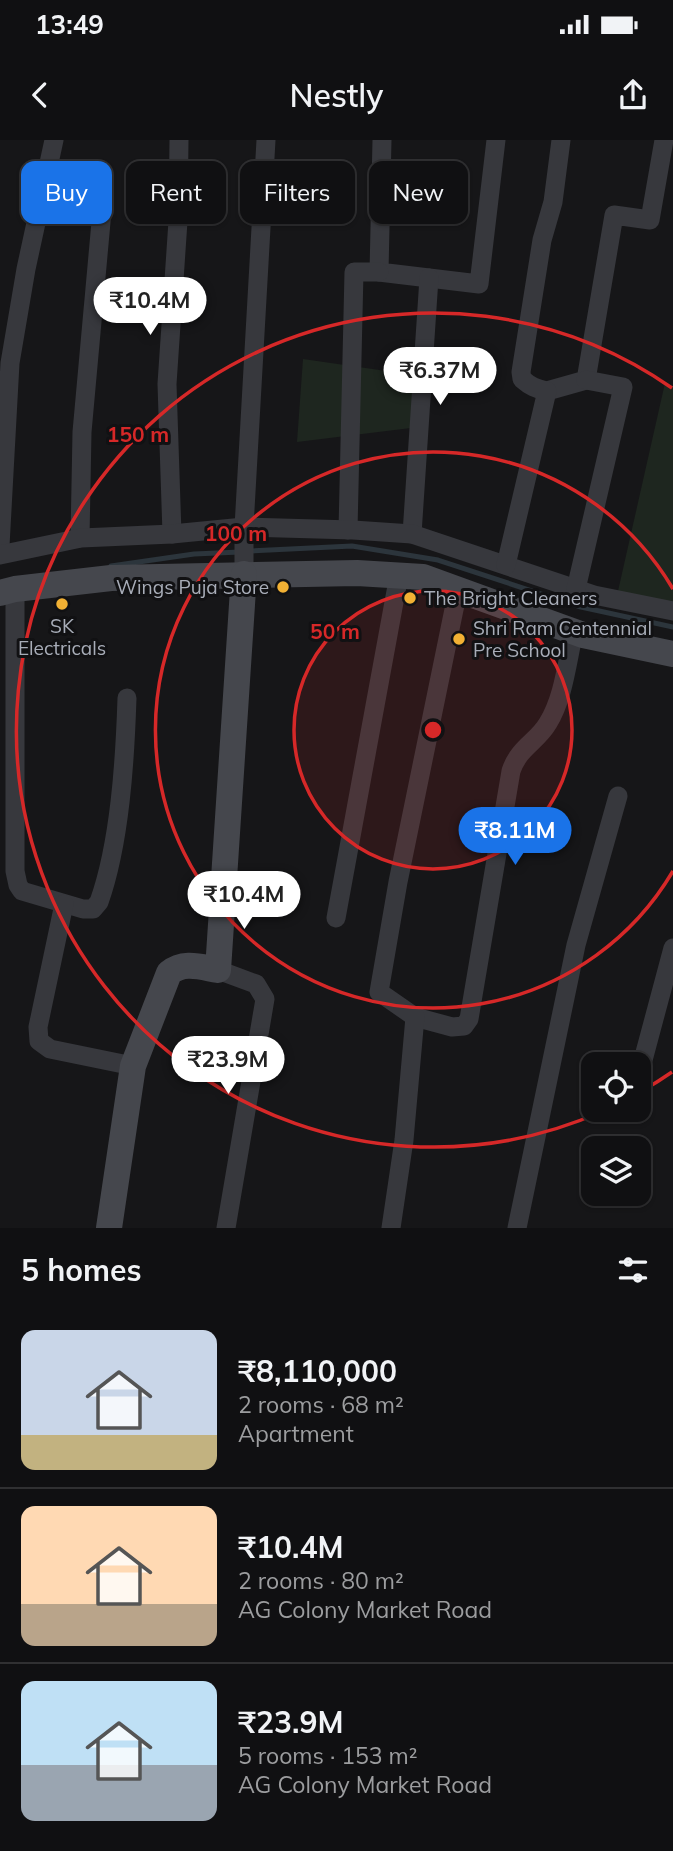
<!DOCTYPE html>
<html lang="en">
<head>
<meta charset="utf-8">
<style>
  :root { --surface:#101012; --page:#1e1e20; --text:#f1f3f6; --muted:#9c9d9f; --line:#303032; --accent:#1a73e8 }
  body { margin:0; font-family:Mulish,sans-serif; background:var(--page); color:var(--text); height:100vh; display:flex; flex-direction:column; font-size:26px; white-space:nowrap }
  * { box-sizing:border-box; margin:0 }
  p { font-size:23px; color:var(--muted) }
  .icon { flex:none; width:38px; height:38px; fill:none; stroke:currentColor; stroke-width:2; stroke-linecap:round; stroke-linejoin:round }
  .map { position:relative; height:1088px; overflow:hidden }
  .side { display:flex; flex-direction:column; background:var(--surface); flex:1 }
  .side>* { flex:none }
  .guide { position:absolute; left:21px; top:21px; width:632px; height:63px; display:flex; gap:14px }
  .controls { position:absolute; left:581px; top:912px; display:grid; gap:14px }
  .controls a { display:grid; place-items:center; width:70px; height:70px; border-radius:14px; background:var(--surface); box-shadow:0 2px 5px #0004,0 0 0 2px var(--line); font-size:35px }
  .price { position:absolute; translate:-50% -60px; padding:0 16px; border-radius:24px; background:#fff; color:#222; font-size:23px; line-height:46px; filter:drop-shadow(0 2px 4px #0008) }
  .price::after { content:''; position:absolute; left:50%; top:42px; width:21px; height:16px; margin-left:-10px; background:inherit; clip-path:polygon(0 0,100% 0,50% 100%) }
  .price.on { background:var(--accent); color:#fff }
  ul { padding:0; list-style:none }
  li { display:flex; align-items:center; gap:21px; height:175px; padding:0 21px }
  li+li { border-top:2px solid var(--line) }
  li span { display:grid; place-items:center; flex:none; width:196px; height:140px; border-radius:14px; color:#555 }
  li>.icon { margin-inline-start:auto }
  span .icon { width:84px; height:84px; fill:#fffc; stroke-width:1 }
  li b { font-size:30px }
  h2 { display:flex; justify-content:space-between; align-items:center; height:84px; padding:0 21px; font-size:30px }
  .chip { padding:0 24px; border-radius:14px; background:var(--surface); box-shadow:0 2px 5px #0004,0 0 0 2px var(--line); font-size:24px; line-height:63px }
  .chip.on { background:var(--accent); color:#fff }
  .status { display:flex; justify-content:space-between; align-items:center; height:49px; padding:0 35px; background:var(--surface); direction:ltr }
  .status svg { height:19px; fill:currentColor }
  header { display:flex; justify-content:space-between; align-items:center; height:91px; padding:0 21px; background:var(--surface); font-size:32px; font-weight:600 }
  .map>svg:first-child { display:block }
  .green { fill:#1e261f }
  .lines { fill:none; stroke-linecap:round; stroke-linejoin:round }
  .stream { stroke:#2c353c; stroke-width:5 }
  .street { stroke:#37383d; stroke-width:19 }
  .secondary { stroke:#45474d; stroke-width:26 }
  .ring { fill:none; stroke:#d62828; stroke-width:3.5 }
  .poi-dot { fill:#f2b134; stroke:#111113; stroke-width:2.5 }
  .labels { text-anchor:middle; stroke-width:6; stroke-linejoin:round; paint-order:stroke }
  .poi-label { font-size:19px; fill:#a8adb8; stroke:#111113; text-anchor:start }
  .centre { fill:#d62828; stroke:#111113; stroke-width:3.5 }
  .ring-label { font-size:21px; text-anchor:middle; font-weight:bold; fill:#d62828; stroke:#111113; stroke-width:6; stroke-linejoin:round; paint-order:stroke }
</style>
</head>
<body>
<div class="status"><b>13:49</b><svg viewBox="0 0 49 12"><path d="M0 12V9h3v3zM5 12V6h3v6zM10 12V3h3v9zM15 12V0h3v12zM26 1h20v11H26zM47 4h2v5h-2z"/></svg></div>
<header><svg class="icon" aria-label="back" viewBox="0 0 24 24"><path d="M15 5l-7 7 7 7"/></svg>Nestly<svg class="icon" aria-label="share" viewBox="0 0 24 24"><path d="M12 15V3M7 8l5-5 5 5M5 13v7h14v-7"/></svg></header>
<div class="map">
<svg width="673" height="1088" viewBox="0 0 673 1088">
  <rect width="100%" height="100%" fill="#161618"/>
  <g class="green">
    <path d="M303 219 421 236 419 287 297 302Z"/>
    <path d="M665 243 673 246V467L616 460Z"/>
  </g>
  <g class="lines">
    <g class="stream">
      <path d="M250 411 352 406 438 420 581 467 673 487"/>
      <path d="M111 426 194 414 240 412"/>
    </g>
    <g class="street">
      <path d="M382 0 379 132 479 144 496 0"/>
      <path d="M547 251 586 240 614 75 650 80 664 0"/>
      <path d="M348 390 354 132H379"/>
      <path d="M172 394 167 244 178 81 179 0"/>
      <path d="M412 394 429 138"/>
      <path d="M80 398 82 292 103 60"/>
      <path d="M0 406 10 223 26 129 54 0"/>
      <path d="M0 415 81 398 172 394 244 387 353 390 412 394 594 455 673 471"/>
      <path d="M506 425 547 251C536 249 530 246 522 239L521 232 542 100 553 62 561 0"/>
      <path d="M244 434V387L266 0"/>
      <path d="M15 449V731L18 745 22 751 83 769H93L99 762C120 703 125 620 127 558"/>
      <path d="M576 449 623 247 586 240"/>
      <path d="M64 764 38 887 39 901 50 909 133 926"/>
      <path d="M336 778 399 435"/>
      <path d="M218 830 256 844 265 859 226 1088"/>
      <path d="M415 877 452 887 464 886 469 879 511 631C519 607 537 602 548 583 564 557 567 521 574 492"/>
      <path d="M639 935 673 808"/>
      <path d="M391 1088 404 1000 415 877 379 852 398 742 458 450"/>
      <path d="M517 1088 576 805 618 656"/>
    </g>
    <g class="secondary">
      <path d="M0 453 15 449 111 438 357 433 423 437 583 495 673 514"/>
      <path d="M109 1088 133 926 169 833C184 821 200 827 218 830L244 434"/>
    </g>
  </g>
  <circle cx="433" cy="590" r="139" fill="#d62828" fill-opacity=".12"/>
  <g class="ring">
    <circle cx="433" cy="590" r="139"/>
    <path d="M673 731A278 278 0 1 1 673 449"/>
    <path d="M672 932A417 417 0 0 1 642 951M603 971A417 417 0 1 1 672 248"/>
  </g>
  <g class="poi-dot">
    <circle cx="283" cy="447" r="7"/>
    <circle cx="410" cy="458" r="7"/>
    <circle cx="62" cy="464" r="7"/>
    <circle cx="459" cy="499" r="7"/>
  </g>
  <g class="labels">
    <g class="poi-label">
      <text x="269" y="454" text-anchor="end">Wings Puja Store</text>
      <text x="424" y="465">The Bright Cleaners</text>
      <text x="62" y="493" text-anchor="middle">SK<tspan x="62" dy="22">Electricals</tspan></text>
      <text x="473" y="495">Shri Ram Centennial<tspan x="473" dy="22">Pre School</tspan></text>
    </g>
  </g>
  <circle cx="433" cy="590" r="10" class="centre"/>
  <g class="ring-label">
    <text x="138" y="302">150 m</text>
    <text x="236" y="401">100 m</text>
    <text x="335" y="499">50 m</text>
  </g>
</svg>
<div class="controls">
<a><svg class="icon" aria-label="locate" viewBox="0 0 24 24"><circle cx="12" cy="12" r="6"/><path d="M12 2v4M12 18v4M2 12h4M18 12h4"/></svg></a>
<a><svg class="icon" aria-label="layers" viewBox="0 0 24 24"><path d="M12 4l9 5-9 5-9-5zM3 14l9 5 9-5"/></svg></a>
</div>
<b class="price" style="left:150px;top:197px">₹10.4M</b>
<b class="price" style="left:440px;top:267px">₹6.37M</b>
<b class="price on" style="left:515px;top:727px">₹8.11M</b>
<b class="price" style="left:244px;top:791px">₹10.4M</b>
<b class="price" style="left:228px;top:956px">₹23.9M</b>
<div class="guide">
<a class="chip on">Buy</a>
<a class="chip">Rent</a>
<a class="chip">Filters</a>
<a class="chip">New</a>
</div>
</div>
<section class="side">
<h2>5 homes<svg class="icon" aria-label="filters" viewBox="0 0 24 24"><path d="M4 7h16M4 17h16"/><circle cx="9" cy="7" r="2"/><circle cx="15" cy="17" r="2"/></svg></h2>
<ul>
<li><span style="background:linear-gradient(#c9d6e8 75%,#c2b280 0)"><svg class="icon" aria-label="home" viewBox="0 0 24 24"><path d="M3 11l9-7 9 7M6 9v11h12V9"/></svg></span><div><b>₹8,110,000</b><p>2 rooms · 68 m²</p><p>Apartment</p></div></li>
<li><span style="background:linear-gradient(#ffd9b3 70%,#b9a48a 0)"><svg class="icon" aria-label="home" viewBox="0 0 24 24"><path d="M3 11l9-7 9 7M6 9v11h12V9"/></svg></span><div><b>₹10.4M</b><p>2 rooms · 80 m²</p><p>AG Colony Market Road</p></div></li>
<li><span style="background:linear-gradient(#bfe0f5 60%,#9aa5b1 0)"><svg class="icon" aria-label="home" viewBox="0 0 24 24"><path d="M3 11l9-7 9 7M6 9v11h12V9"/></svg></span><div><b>₹23.9M</b><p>5 rooms · 153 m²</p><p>AG Colony Market Road</p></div></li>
</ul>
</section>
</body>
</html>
